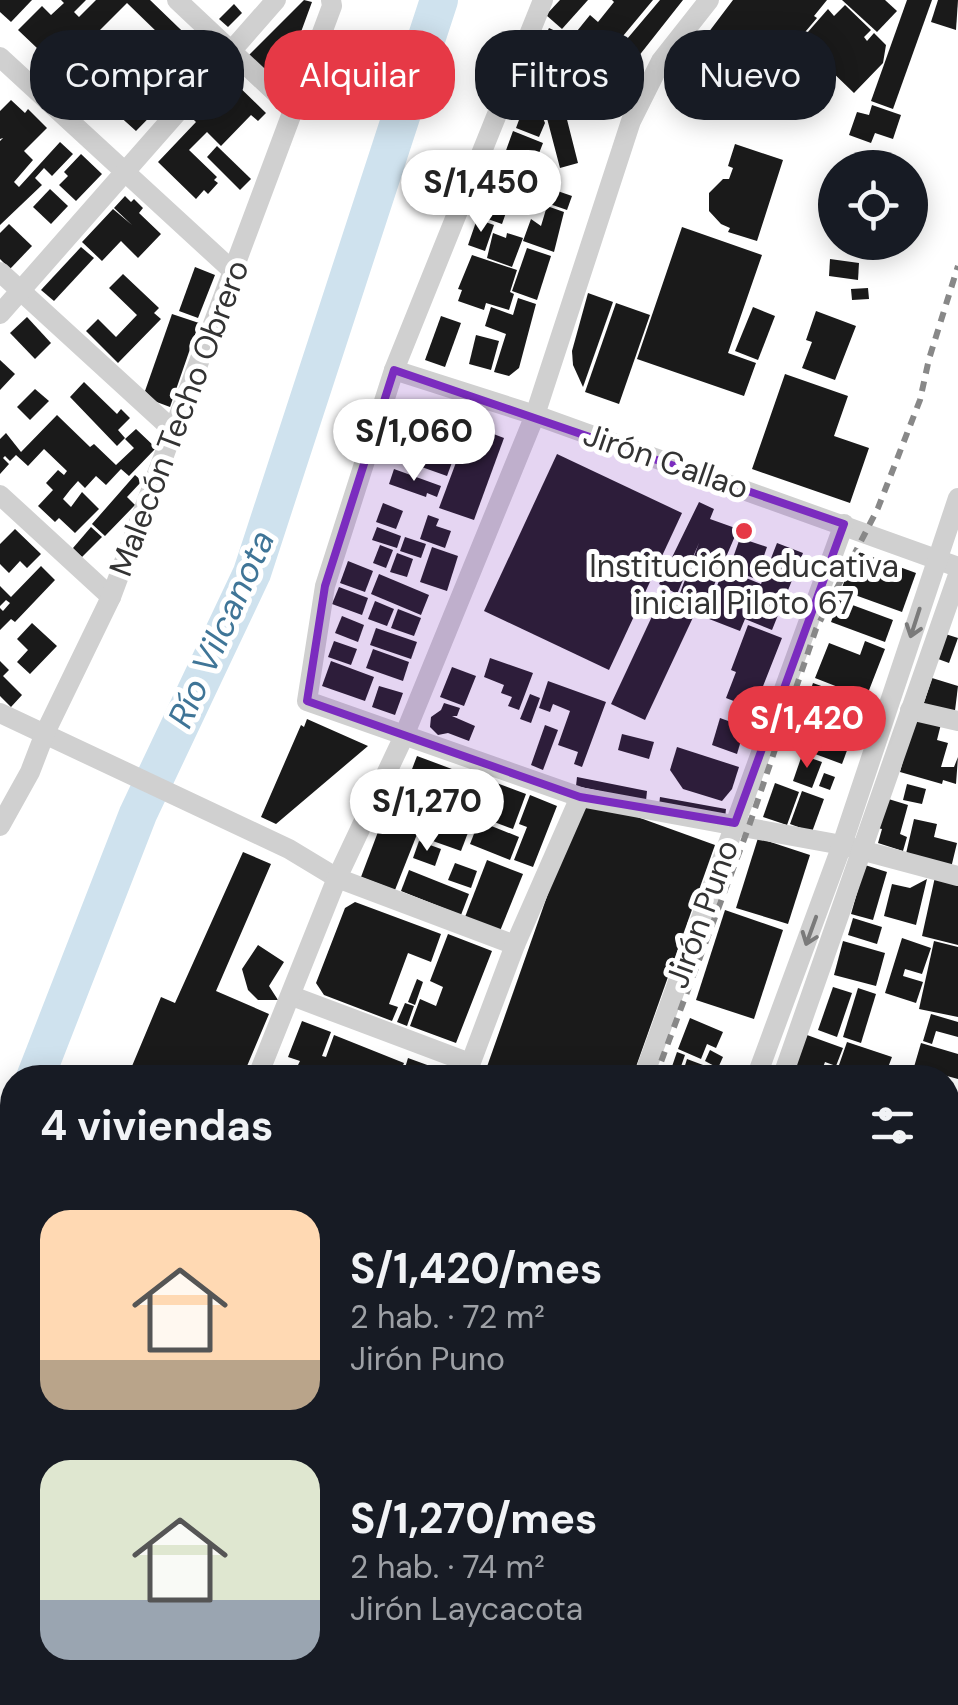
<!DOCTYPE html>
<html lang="es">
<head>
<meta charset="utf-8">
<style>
  :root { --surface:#171b24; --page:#242831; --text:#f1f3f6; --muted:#9ea1a6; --accent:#e63946 }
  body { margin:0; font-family:"DM Sans",sans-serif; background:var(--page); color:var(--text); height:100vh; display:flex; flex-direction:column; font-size:38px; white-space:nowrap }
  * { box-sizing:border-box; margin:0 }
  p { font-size:32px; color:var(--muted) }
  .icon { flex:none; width:55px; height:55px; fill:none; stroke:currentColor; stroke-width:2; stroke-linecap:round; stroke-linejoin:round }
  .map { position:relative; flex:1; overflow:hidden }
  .details { position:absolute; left:0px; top:1065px; width:960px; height:640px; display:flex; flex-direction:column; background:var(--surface); border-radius:40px 40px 0 0; box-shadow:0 5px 25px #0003 }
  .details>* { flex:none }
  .banner { position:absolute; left:30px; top:30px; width:900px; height:90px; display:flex; gap:20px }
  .tools { position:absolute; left:818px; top:150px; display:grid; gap:20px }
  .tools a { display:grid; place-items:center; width:110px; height:110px; border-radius:50%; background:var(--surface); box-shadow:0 5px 25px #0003; font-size:50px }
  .price { position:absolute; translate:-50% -85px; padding:0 22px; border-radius:35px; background:#fff; color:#222; font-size:32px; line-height:65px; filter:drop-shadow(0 2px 5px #0008) }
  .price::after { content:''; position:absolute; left:50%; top:60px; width:30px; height:22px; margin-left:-15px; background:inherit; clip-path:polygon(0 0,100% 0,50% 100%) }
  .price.on { background:var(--accent); color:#fff }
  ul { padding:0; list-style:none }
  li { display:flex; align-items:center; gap:30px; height:250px; padding:0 40px }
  li span { display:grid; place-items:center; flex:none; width:280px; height:200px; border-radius:30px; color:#555 }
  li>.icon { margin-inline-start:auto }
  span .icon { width:120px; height:120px; fill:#fffc; stroke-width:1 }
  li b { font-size:42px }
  h2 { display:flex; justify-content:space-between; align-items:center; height:120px; padding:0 40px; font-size:42px }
  .pill { padding:0 35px; border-radius:40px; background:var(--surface); box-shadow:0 5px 25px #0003; font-size:35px; line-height:90px }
  .pill.on { background:var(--accent); color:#fff }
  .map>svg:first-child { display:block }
  .green { fill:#e6ecdf }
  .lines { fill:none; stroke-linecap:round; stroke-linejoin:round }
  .river { stroke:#cfe2ee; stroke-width:38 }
  .building { fill:#1a1a1a }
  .minor { stroke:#d0d0d0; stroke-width:20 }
  .rail { stroke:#888; stroke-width:6; stroke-dasharray:10 8; stroke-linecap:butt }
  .oneway { stroke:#7a7a7a }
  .marked { fill:#7b2cbf; fill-opacity:0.2; stroke:#7b2cbf; stroke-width:8; stroke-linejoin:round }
  .poi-dot { fill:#e63946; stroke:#fff; stroke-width:4 }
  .labels { text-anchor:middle; stroke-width:10; stroke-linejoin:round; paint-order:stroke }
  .street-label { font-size:32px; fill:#333; stroke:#fff }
  .poi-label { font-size:32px; fill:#333; stroke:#fff }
  .water-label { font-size:35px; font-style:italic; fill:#3f7597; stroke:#fff }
</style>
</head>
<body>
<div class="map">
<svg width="958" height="1705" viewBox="0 0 958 1705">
  <rect width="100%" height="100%" fill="#fff"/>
  <g class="green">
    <path d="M608 1692 681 1693 724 1705H605Z"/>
    <path d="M232 1693H310L342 1705H228Z"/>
  </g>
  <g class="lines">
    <g class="river">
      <path d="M35 1078 138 814 252 573 439 0"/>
      <path d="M0 1163 12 1132"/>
    </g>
  </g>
  <g class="building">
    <path d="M0 0H32L11 22 0 12Z"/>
    <path d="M61 0H86L74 12 79 17 96 0H150L206 54 177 78 161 62 143 81 136 74 111 99 99 87 123 62 129 68 160 35 127 3 96 34 92 30 57 67 18 30 42 6 51 15 64 3Z"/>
    <path d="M304 0 312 2 294 51 291 70 277 84 248 56Z"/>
    <path d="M560 0H588L562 29 546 15Z"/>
    <path d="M612 0H653L623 36 627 39 660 0H683L623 76 573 36 590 15 598 22 614 2Z"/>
    <path d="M733 0H827L814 16 817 18 760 85 705 37Z"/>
    <path d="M842 0H885L897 11 877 32Z"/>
    <path d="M907 0H932L893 109 871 101Z"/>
    <path d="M938 0H958L956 30 931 22Z"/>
    <path d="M234 4 242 13 228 27 219 19Z"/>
    <path d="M845 5 871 30 864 37 867 41 874 33 886 45 883 63 854 93 800 41 828 9 834 16Z"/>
    <path d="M549 28 577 41 569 58 541 45Z"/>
    <path d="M95 36 117 58 105 71 82 49Z"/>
    <path d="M162 74 177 89 136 131 116 113 145 83 149 87Z"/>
    <path d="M230 78 266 113 258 121 251 115 221 146 207 132 189 150 217 177 214 180 218 183 208 194 204 190 196 199 158 162 196 122 191 117Z"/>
    <path d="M559 88 578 163 560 168 543 103 548 102 545 91Z"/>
    <path d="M530 90 544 95 539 108 545 123 539 137 516 128Z"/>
    <path d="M11 100 25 113 28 109 47 128 24 151 33 160 14 182 19 187 60 142 73 154 52 176 44 168 35 178 42 185 0 225V141L3 138 0 139V111Z"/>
    <path d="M872 105 901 115 893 139 875 133 871 143 849 135 857 112 869 115Z"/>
    <path d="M513 131 543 143 536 161 555 168 549 185 520 173 502 224 482 217Z"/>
    <path d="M735 144 783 160 757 241 728 232 730 228 721 224 709 211V193L723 179H729L733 168 728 166Z"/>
    <path d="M217 146 251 179 240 190 207 157Z"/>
    <path d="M81 154 102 174 76 201 59 185 68 176 64 172Z"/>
    <path d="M546 187 572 196 567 210 541 201Z"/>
    <path d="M50 189 68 206 51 224 33 207Z"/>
    <path d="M125 196 131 202 134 199 143 208 139 213 161 234 138 258 121 241 102 261 82 242 113 209 132 225 114 208Z"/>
    <path d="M547 206 564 212 554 252 523 241 531 219 541 226Z"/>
    <path d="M477 219 494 225 485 251 468 245Z"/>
    <path d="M9 224 32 246 10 269 0 259V233Z"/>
    <path d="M682 227 762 255 728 353 756 363 744 396 637 359Z"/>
    <path d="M493 233 506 238 507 233 523 238 512 267 487 258Z"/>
    <path d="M81 247 94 258 54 301 41 290Z"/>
    <path d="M527 248 551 256 537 300 512 291Z"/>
    <path d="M472 255 517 270 510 292 514 294 509 310 486 303 484 310 458 301 462 290 458 289Z"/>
    <path d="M830 259 859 263 858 280 829 276Z"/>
    <path d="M195 267 215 275 198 318 179 311Z"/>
    <path d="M123 274 159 308 154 313 161 319 118 363 86 331 98 319 116 337 137 315 109 288Z"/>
    <path d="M868 288 869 299 852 300 851 289Z"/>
    <path d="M588 293 613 302 583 387 573 365 572 351Z"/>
    <path d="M518 298 536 304 519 368 509 376 494 372 506 334 485 326 491 307 513 315Z"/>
    <path d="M616 303 650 315 619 404 585 392Z"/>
    <path d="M753 307 775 316 758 360 735 351Z"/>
    <path d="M816 311 856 326 835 380 802 368 812 342 806 340Z"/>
    <path d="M172 314 199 323 170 407 154 401 145 391Z"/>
    <path d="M441 316 461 323 445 367 425 360Z"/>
    <path d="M27 317 51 343 35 359 10 333Z"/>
    <path d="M476 335 499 341 491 370 469 364Z"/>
    <path d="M0 360 15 374 0 390Z"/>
    <path d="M785 374 848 396 834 436 869 448 850 503 752 469Z"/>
    <path d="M84 382 117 414 121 409 130 418 118 430 125 438 117 446 70 397Z"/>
    <path d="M35 389 49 401 30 420 17 407Z"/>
    <path d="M419 409 450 419 444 436 414 426Z"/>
    <path d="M57 415 90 447 94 444 116 465 134 448 125 439 136 429 156 448 129 476 121 469 106 485 96 476 85 488 78 481 70 490 63 499 71 507 82 492 99 509 75 533 59 518 55 522 38 506 53 490 46 483 58 470 64 475 67 471 44 449 28 466 16 455 10 461 5 456 3 458 9 464 0 474V439L6 433 21 452Z"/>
    <path d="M470 425 504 438 474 520 439 508Z"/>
    <path d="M413 430 458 446 447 476 402 460Z"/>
    <path d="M557 454 682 513 609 670 484 611Z"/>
    <path d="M394 469 441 486 437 497 427 493 426 497 389 484Z"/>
    <path d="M135 475 142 481 127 497 135 505 105 536 92 524Z"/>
    <path d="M699 502 714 509 710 519 738 529 706 604 680 593 699 543 677 594 659 584Z"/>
    <path d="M383 503 403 511 396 529 376 522Z"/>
    <path d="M428 515 439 519 436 526 451 531 445 548 420 539Z"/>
    <path d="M91 527 102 537 82 557 73 548Z"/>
    <path d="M377 527 401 536 397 548 372 540Z"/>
    <path d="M15 529 41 554 27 568 20 561 9 573 0 564V544Z"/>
    <path d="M405 537 426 544 421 558 400 551Z"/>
    <path d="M740 538 767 547 756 579 729 569Z"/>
    <path d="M777 543 803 553 772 630 745 619 740 631 704 617 724 569 761 584Z"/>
    <path d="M380 545 393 550 386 568 373 563Z"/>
    <path d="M432 547 458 556 447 591 420 582Z"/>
    <path d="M856 551 916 573 902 612 841 590Z"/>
    <path d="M397 553 413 559 407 577 390 572Z"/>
    <path d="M348 561 373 571 365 592 340 583Z"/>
    <path d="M41 566 55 580 15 622 11 619 0 630V608L3 611 10 603 6 600 0 606V586L11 597Z"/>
    <path d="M379 574 429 595 421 615 371 594Z"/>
    <path d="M339 587 368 598 362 615 332 604Z"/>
    <path d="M662 595 696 611 645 720 611 704Z"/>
    <path d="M839 600 893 620 885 642 831 622Z"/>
    <path d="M375 601 394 609 387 626 368 619Z"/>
    <path d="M398 609 421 618 414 636 391 628Z"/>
    <path d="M342 616 364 625 358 642 335 633Z"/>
    <path d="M32 623 57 646 30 674 17 662 28 650 17 639Z"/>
    <path d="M748 625 782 638 754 709 726 698 736 672 731 670Z"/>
    <path d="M376 628 417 642 411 659 370 645Z"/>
    <path d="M939 632 958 638 949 663 930 656Z"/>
    <path d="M334 641 357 649 351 665 328 657Z"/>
    <path d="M865 641 885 649 866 698 815 678 829 643 860 655Z"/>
    <path d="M373 649 409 662 403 681 366 668Z"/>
    <path d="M490 658 533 673 519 710 508 706 512 697 501 693 504 685 484 677Z"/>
    <path d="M0 661 9 670 3 676 22 695 11 707 0 696Z"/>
    <path d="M331 661 374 677 365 701 322 686Z"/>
    <path d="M452 667 476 676 464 706 440 697Z"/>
    <path d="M932 678 958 686 954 719 922 709Z"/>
    <path d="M548 681 606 702 582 767 574 764 578 752 558 745 570 711 553 704 550 712 539 708Z"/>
    <path d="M813 683 865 702 842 764 791 745Z"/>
    <path d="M379 686 403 693 395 715 372 707Z"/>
    <path d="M530 694 540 698 531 723 520 719Z"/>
    <path d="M444 703 460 708 457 716H452L475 726 469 741 448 733 438 735 430 727 431 717 441 710Z"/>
    <path d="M915 716 941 724 937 740 948 743 941 767H954L958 757 956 784 943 780 942 784 900 772Z"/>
    <path d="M720 718 745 727 737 754 712 745Z"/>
    <path d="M307 719 368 746 276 824 261 817 301 725 304 727Z"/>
    <path d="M545 725 558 730 543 770 531 765Z"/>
    <path d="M622 734 654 742 649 759 618 750Z"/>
    <path d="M677 747 739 767 732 789 722 801 683 789 670 770Z"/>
    <path d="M802 755 822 762 812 788 793 781Z"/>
    <path d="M417 756 468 775 462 792 448 788 437 811 401 798Z"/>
    <path d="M824 773 835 777 830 790 819 786Z"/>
    <path d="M577 777 647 791 646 801 576 786Z"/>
    <path d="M494 782 526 794 513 829 481 817Z"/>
    <path d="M775 783 799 792 787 825 763 817Z"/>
    <path d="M907 784 926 789 922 804 903 800Z"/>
    <path d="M802 791 824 799 812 832 790 824Z"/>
    <path d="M530 795 557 806 533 867 514 860 527 827 519 824Z"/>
    <path d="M582 797 715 845 632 1078H483Z"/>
    <path d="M660 797 726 809 725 818 659 806Z"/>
    <path d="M882 797 908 805 900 834 907 837 903 851 878 843 882 829 873 827Z"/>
    <path d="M390 800 425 814 395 890 361 877Z"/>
    <path d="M438 818 469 830 461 851 430 840Z"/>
    <path d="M914 819 937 824 934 837 957 843 951 868 905 858Z"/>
    <path d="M479 821 519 837 510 860 470 844Z"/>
    <path d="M758 838 810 855 788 924 736 908Z"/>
    <path d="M419 841 441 849 435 866 413 858Z"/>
    <path d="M243 852 271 864 216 991 269 1014 242 1078H127L161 997 175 1003Z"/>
    <path d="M487 860 523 874 500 931 465 917Z"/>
    <path d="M455 863 477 871 471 888 448 880Z"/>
    <path d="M865 865 887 872 873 920 851 914Z"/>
    <path d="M409 870 469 894 461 915 401 891Z"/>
    <path d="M935 877 958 883V945L922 936Z"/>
    <path d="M927 879 916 925 884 916 892 884 910 888Z"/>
    <path d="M355 902 441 934 431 962 408 953 389 1004 398 1007 392 1021 324 995 316 983 345 908Z"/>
    <path d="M725 910 783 930 754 1019 696 1000Z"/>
    <path d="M853 918 882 927 877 944 848 935Z"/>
    <path d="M448 934 492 951 456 1043 410 1026 420 999 436 1006 443 987 430 981Z"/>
    <path d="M902 938 931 948 922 974 905 969 903 976 923 982 916 1003 885 993Z"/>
    <path d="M843 941 885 953 876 986 834 975Z"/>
    <path d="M934 941 958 947V1017L919 1009Z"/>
    <path d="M258 945 284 962 269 986 278 1000H258L248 990 242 969Z"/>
    <path d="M417 979 423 982 415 1005 408 1002Z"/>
    <path d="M833 987 852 993 837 1037 818 1030Z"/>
    <path d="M858 988 876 994 861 1043 843 1037Z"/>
    <path d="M405 1003 414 1006 407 1026 397 1022Z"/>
    <path d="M931 1014 958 1022V1037L936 1031 932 1044 923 1041Z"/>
    <path d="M690 1018 723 1032 716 1048 707 1044 701 1059 678 1049Z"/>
    <path d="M302 1021 331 1032 322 1056 326 1057 334 1035 404 1063 398 1078H318L297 1067 300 1061 288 1057Z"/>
    <path d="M807 1035 843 1048 836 1066 825 1062 819 1078H791Z"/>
    <path d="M847 1042 892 1057 884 1078H862L863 1073 839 1065Z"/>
    <path d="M921 1043 958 1054V1079L914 1067Z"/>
    <path d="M710 1050 723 1057 718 1068 705 1061Z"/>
    <path d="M677 1052 685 1055 677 1078H668Z"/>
    <path d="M408 1058 441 1070 438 1078H402Z"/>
    <path d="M687 1059 711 1068 708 1078H681Z"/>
    <path d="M948 1135 958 1137 949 1195 948 1194Z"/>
    <path d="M948 1473 958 1476V1491L948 1489Z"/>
    <path d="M12 1488V1522L1 1517Z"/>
    <path d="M948 1541 958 1544V1573L948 1570Z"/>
    <path d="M948 1605 955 1607 950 1629 958 1631V1665L948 1663Z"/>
    <path d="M199 1692 194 1705H151L121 1693Z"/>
    <path d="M719 1692H784L781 1705H740L717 1700Z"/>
    <path d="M809 1692H846L844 1705H806Z"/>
    <path d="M885 1692H909L913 1694 910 1705H878Z"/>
    <path d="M631 1696 663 1704V1705H629Z"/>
  </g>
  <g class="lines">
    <g class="minor">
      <path d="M177 0 292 108"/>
      <path d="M543 0 394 370 325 586 307 701 580 797 842 845 958 876"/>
      <path d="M0 57 235 273"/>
      <path d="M0 272 175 432"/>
      <path d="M0 314 276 0"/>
      <path d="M394 370 535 415 958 567"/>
      <path d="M0 495 111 597"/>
      <path d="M910 710 958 721"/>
      <path d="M0 713 289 849 337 878 515 945"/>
      <path d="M0 826 30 772 45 733 111 597 332 6 331 0"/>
      <path d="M292 996 470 1063"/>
      <path d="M257 1078 337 878 404 736 535 415 631 121 661 61 709 0"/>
      <path d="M465 1078 515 945 580 797"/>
      <path d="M643 1078 844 524"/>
      <path d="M756 1078 842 845 958 498"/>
      <path d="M782 1078 958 575"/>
      <path d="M948 1300 958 1251"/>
      <path d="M948 1461 958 1463"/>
      <path d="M948 1690 958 1693"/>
      <path d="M14 1705 15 1692"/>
      <path d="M90 1705 95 1692"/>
      <path d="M208 1705 213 1692"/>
      <path d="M447 1705 451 1692"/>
      <path d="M547 1705 550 1692"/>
      <path d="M571 1705 573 1692"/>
      <path d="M860 1705 863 1692"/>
    </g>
    <g class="rail">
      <path d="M655 1078 749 826 816 629 878 508 920 400 929 359 958 266"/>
      <path d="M432 1705 437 1692"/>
    </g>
  </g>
  <defs><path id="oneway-shaft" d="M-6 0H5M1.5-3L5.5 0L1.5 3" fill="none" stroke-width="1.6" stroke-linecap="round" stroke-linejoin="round" transform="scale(2.5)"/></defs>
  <g class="oneway">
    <use href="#oneway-shaft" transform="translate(915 623) rotate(108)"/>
    <use href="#oneway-shaft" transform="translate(811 931) rotate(110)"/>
  </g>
  <path class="marked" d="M394 370 844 524 735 823 580 797 307 701 325 586Z"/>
  <circle class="poi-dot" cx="744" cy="531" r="10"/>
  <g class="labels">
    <g class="street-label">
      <text transform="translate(179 418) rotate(-69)" y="11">Malecón Techo Obrero</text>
      <text transform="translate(666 461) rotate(19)" y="11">Jirón Callao</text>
      <text transform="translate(702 914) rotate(-70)" y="11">Jirón Puno</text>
    </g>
    <g class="poi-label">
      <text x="744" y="577">Institución educativa<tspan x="744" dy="37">inicial Piloto 67</tspan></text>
    </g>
    <g class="water-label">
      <text transform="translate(221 629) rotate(-66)" y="12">Río Vilcanota</text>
    </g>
  </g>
</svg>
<div class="tools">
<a><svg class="icon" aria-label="locate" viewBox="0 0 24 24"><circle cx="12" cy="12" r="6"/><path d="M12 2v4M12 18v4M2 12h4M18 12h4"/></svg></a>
</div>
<b class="price" style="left:481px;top:235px">S/1,450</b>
<b class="price" style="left:414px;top:484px">S/1,060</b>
<b class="price on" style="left:807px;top:771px">S/1,420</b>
<b class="price" style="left:427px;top:854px">S/1,270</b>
<div class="banner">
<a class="pill">Comprar</a>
<a class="pill on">Alquilar</a>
<a class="pill">Filtros</a>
<a class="pill">Nuevo</a>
</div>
<section class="details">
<h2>4 viviendas<svg class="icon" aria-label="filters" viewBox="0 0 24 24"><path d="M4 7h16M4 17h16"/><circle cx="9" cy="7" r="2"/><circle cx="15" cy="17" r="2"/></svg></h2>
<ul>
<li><span style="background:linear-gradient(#ffd9b3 75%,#b9a48a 0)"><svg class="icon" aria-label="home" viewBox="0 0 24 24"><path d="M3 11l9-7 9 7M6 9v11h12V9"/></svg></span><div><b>S/1,420/mes</b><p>2 hab. · 72 m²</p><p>Jirón Puno</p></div></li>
<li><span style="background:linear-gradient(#dfe7d0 70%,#9aa5b1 0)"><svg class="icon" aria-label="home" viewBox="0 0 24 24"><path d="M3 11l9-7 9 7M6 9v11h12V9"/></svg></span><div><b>S/1,270/mes</b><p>2 hab. · 74 m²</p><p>Jirón Laycacota</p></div></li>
</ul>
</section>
</div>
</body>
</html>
